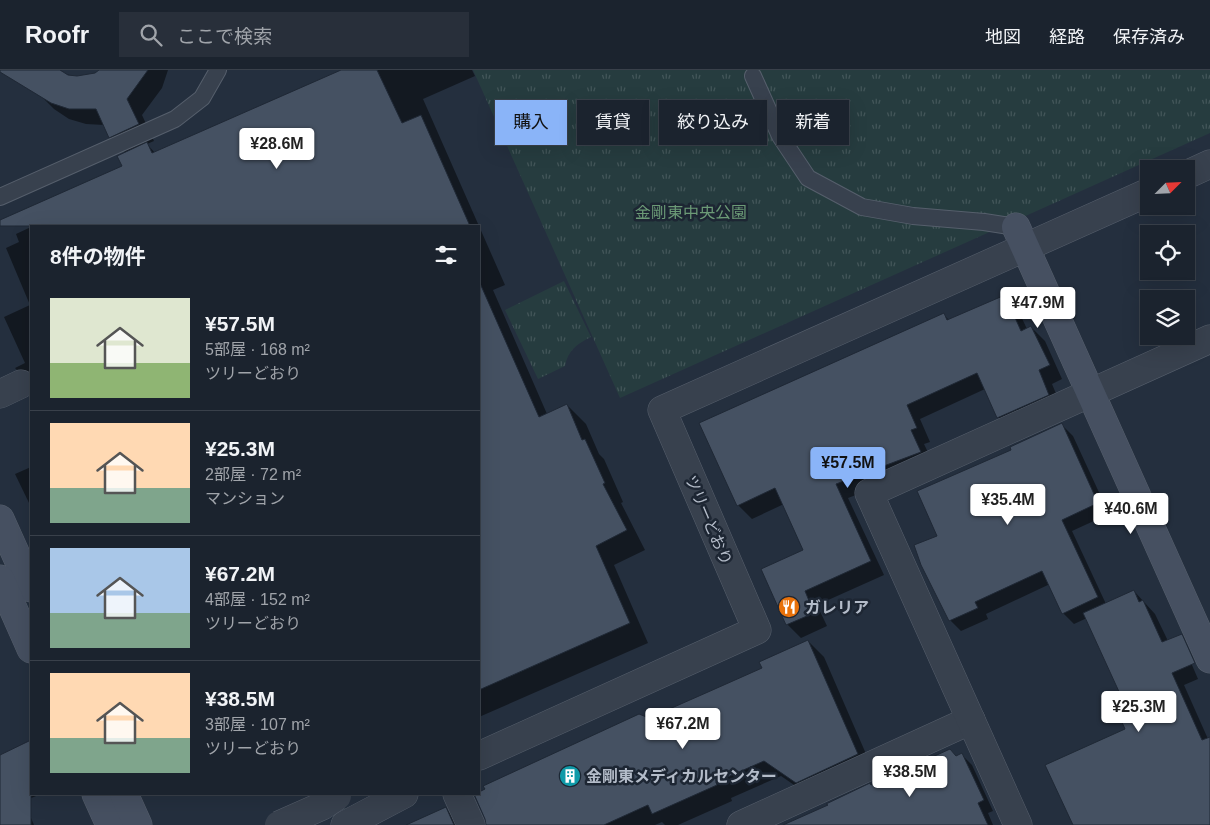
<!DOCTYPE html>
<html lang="ja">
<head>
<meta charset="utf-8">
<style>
  :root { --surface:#1b232e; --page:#282f3a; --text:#f1f3f6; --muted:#a0a4aa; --line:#39404a; --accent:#8ab4f8 }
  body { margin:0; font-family:Helvetica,"Noto Sans JP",sans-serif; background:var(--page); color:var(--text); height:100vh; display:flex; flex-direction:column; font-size:19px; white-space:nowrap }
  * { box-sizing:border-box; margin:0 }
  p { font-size:16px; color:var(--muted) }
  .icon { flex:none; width:28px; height:28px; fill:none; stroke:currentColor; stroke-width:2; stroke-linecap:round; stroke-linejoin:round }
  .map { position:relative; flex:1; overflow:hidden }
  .sheet { position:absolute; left:30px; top:155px; width:450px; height:570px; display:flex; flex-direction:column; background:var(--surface); border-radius:0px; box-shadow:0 5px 20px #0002,0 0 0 1px var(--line) }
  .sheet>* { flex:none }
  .banner { position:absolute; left:495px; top:30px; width:475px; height:45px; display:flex; gap:10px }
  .needle { width:32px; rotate:66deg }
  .controls { position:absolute; left:1140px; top:90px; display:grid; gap:10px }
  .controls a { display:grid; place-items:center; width:55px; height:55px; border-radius:0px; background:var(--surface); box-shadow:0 5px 20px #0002,0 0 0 1px var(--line); font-size:25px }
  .price { position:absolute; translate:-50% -42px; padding:0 11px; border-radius:5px; background:#fff; color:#222; font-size:16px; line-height:32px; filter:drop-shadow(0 1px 2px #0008) }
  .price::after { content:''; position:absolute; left:50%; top:30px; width:15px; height:11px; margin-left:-8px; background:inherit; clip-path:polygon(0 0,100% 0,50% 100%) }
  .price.on { background:var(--accent); color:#111 }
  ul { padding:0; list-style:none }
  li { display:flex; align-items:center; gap:15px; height:125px; padding:0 20px }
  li+li { border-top:1px solid var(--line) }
  li span { display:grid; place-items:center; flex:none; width:140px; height:100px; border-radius:0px; color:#555 }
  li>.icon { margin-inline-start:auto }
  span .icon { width:60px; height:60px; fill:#fffc; stroke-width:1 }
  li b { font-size:21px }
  h2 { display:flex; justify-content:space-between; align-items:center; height:60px; padding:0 20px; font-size:21px }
  .chip { padding:0 18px; border-radius:0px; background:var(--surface); box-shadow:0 5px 20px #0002,0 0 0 1px var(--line); font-size:18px; line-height:45px }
  .chip.on { background:var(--accent); color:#111 }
  header { display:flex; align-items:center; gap:30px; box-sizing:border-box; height:70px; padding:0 25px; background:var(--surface); border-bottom:1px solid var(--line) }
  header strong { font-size:24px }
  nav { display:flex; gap:28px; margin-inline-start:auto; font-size:18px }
  .search { width:350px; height:45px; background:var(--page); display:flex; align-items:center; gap:12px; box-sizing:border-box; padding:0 18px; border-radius:0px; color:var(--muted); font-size:19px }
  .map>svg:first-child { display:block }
  .park { fill:url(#park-tufts) }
  .shadow { fill:#0007 }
  .building { fill:#455162; stroke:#1f2835 }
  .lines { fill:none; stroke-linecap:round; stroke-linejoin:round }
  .lane-casing { stroke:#565f6c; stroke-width:18 }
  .street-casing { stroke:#565f6c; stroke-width:29 }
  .secondary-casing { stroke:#565f6c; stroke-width:29 }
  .lane { stroke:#38414e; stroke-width:16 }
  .street { stroke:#38414e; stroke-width:28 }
  .secondary { stroke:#465061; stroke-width:28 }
  .street-bridge-casing { stroke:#565f6c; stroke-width:29; stroke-linecap:butt }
  .street-bridge { stroke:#38414e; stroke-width:28 }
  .labels { text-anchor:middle; stroke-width:5; stroke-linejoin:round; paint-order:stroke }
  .park-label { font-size:16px; fill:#6b9a76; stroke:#1d2633 }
  .street-label { font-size:16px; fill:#b4bcc9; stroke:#1d2633 }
  .poi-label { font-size:16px; font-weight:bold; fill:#b4bcc9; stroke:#1d2633; text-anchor:start }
</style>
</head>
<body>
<header>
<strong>Roofr</strong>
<div class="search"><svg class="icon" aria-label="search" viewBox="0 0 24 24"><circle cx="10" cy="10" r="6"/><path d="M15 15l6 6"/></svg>ここで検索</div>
<nav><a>地図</a><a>経路</a><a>保存済み</a></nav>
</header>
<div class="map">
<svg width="1210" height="755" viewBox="0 0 1210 755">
  <defs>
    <pattern id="park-tufts" width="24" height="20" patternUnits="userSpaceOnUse" patternTransform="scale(1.25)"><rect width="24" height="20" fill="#263c3f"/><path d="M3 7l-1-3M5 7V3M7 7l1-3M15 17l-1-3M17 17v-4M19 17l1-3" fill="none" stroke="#435659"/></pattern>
  </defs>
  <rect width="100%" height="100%" fill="#242f3e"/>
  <g class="park">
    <path d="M473 0H1210V63L620 328Z"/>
    <path d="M564 211 591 267C577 274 568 280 565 296L538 309 505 240Z"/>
  </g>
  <g class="shadow">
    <path d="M20 0H61L62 3 77 7 95 4 101 0H168L162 18 142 45 154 71 147 74 155 83 344 0H472L475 6 423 29 505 215 493 220 547 344 567 335 586 354 599 384 604 389 623 432 621 433 645 480 614 495 648 573 479 647V156H32L25 140 124 96 126 83 110 67 104 55 86 54 69 49 54 39 24 9Z"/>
    <path d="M31 157V315L15 298 25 293 4 247 30 235 6 178 19 172 16 164Z"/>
    <path d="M1004 226 1018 240 1027 259 1031 257 1045 271 1062 309 1052 314 1062 338 1012 361 998 347 985 319 920 349 930 372 924 374 934 395 848 428 884 505 817 535 827 556 801 568 787 554 805 481 784 434 752 449 738 435 944 245 950 251Z"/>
    <path d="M1062 355 1073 366 1109 444 1072 461 1106 534 1134 521 1155 544 1168 571 1186 581 1198 609 1184 615 1208 669 1210 670V755H1075L1126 659 1127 638 1087 548 1074 554 1063 543 1050 514 986 544 988 549 961 561 950 550 939 466 1013 380Z"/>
    <path d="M31 397V437L15 404Z"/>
    <path d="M808 571 824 587 873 700 813 728 781 706 731 728 732 731 678 755H665L662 752 655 755H488L476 725 763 599Z"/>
    <path d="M31 671V724H41L24 731 34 755H0V687Z"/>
    <path d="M950 680 957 687 962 685 972 695 993 741 988 743 993 755H786L830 736 828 734Z"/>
    <path d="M445 738 462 755H409Z"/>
  </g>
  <g class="building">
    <path d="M0 0H60L68 5 77 6 95 3 99 0H148L127 29 139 54 109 68 96 39H69L51 33 0 2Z"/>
    <path d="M341 0H377L402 53 421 45 470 156H0V150L122 96 117 86 147 72 152 83Z"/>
    <path d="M479 211 539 347 567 334 582 370 585 369 605 413 603 414 627 460 596 476 630 553 479 620Z"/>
    <path d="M1005 225 1021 261 1031 256 1050 295 1039 300 1049 325 997 348 977 303 907 335 917 358 911 360 921 382 836 414 871 491 805 521 814 543 786 555 761 499 803 480 775 418 737 436 699 353 944 243 947 250Z"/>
    <path d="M1062 353 1098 433 1062 450 1098 527 1062 544 1042 501 975 532 978 538 949 551 921 495 914 475 937 466 917 421 1011 380 1010 377Z"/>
    <path d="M1134 520 1139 532 1143 530 1162 572 1182 564 1195 593 1172 603 1202 670 1210 667V755H1073L1045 695 1125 659 1117 641 1126 637 1083 543Z"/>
    <path d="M808 570 858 684 796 713 764 691 716 712 717 715 652 744 648 735 604 755H486L485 749 474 724H479V722L485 719 483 716 639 644 649 648 708 622 762 598 759 592Z"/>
    <path d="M31 670V755H0V685Z"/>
    <path d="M950 679 956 686 962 683 984 730 978 733 988 755H783L828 735 826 734 870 713 871 715Z"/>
    <path d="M446 737 454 755H406Z"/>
  </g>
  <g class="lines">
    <g class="lane-casing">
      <g id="lane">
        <path d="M753 6 780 66 808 108 862 137 913 146 984 152 1016 157"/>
        <path d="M0 127 175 49 202 28 218 0"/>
      </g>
    </g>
    <g class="street-casing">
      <g id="street">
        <path d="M1186 105 1210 94"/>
        <path d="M0 324 21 314"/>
        <path d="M479 686 757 560 662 340 1149 122"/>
        <path d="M457 724 471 755"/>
        <path d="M345 755 404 724"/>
        <path d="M741 755 971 650"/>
        <path d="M1018 755 869 423 1210 269"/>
      </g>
    </g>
    <g class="secondary-casing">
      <g id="secondary">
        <path d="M1016 157 1210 589"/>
        <path d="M0 449 31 518"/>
        <path d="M0 509 31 579"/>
        <path d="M96 724 110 755"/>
        <path d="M124 724 138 755"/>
      </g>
    </g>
    <use href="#lane" class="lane"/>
    <use href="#street" class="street"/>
    <use href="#secondary" class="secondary"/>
    <g class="street-bridge-casing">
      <path id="street-bridge" d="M279 755 322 736 337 726"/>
    </g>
    <use href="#street-bridge" class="street-bridge"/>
  </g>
  <defs>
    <g id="restaurant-disc" transform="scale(1.125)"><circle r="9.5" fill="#e8710a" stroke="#1d2633"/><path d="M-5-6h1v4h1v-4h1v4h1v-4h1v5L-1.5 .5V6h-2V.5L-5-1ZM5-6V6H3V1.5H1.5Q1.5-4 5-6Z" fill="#fff"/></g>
    <g id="building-disc" transform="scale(1.125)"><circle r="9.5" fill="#0f9aa8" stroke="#1d2633"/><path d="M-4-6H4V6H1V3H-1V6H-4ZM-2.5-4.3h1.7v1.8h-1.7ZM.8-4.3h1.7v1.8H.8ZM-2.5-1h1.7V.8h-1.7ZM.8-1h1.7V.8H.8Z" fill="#fff"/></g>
  </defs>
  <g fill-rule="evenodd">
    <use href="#restaurant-disc" x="789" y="537"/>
    <use href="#building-disc" x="570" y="706"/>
  </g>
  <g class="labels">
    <g class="park-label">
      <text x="691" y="148">金剛東中央公園</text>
    </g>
    <g class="street-label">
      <text transform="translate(709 450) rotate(67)" y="6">ツリーどおり</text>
    </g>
    <g class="poi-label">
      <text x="805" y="543">ガレリア</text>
      <text x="586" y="712">金剛東メディカルセンター</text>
    </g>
  </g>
</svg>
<div class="controls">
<a><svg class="needle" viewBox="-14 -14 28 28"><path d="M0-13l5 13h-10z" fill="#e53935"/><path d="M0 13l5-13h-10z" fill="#a0a4aa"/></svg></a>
<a><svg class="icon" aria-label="locate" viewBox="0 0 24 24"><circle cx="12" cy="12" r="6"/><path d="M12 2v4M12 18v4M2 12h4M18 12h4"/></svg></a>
<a><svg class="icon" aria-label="layers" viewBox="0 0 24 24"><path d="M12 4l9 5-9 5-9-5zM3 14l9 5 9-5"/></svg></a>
</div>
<b class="price" style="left:277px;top:100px">¥28.6M</b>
<b class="price" style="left:1038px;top:259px">¥47.9M</b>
<b class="price on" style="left:848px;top:419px">¥57.5M</b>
<b class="price" style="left:1008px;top:456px">¥35.4M</b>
<b class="price" style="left:1131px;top:465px">¥40.6M</b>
<b class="price" style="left:1139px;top:663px">¥25.3M</b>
<b class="price" style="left:683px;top:680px">¥67.2M</b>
<b class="price" style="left:910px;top:728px">¥38.5M</b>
<div class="banner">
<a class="chip on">購入</a>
<a class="chip">賃貸</a>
<a class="chip">絞り込み</a>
<a class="chip">新着</a>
</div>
<section class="sheet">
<h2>8件の物件<svg class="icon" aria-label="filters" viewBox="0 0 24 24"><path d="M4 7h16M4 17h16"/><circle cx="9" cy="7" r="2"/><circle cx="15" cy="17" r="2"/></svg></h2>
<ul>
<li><span style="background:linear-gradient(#dfe7d0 65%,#8fb573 0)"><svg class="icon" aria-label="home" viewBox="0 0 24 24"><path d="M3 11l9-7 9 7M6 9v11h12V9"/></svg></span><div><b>¥57.5M</b><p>5部屋 · 168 m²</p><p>ツリーどおり</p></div></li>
<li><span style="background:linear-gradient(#ffd9b3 65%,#7fa58c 0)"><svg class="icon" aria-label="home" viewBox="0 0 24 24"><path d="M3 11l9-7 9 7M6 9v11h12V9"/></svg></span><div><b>¥25.3M</b><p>2部屋 · 72 m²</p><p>マンション</p></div></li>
<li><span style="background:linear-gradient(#a9c7e8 65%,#7fa58c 0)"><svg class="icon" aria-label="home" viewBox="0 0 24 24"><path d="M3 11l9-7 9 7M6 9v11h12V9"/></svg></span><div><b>¥67.2M</b><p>4部屋 · 152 m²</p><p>ツリーどおり</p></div></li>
<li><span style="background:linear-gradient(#ffd9b3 65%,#7fa58c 0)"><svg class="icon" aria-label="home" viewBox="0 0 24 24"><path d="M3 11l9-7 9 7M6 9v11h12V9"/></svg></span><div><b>¥38.5M</b><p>3部屋 · 107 m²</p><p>ツリーどおり</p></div></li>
</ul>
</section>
</div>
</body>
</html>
